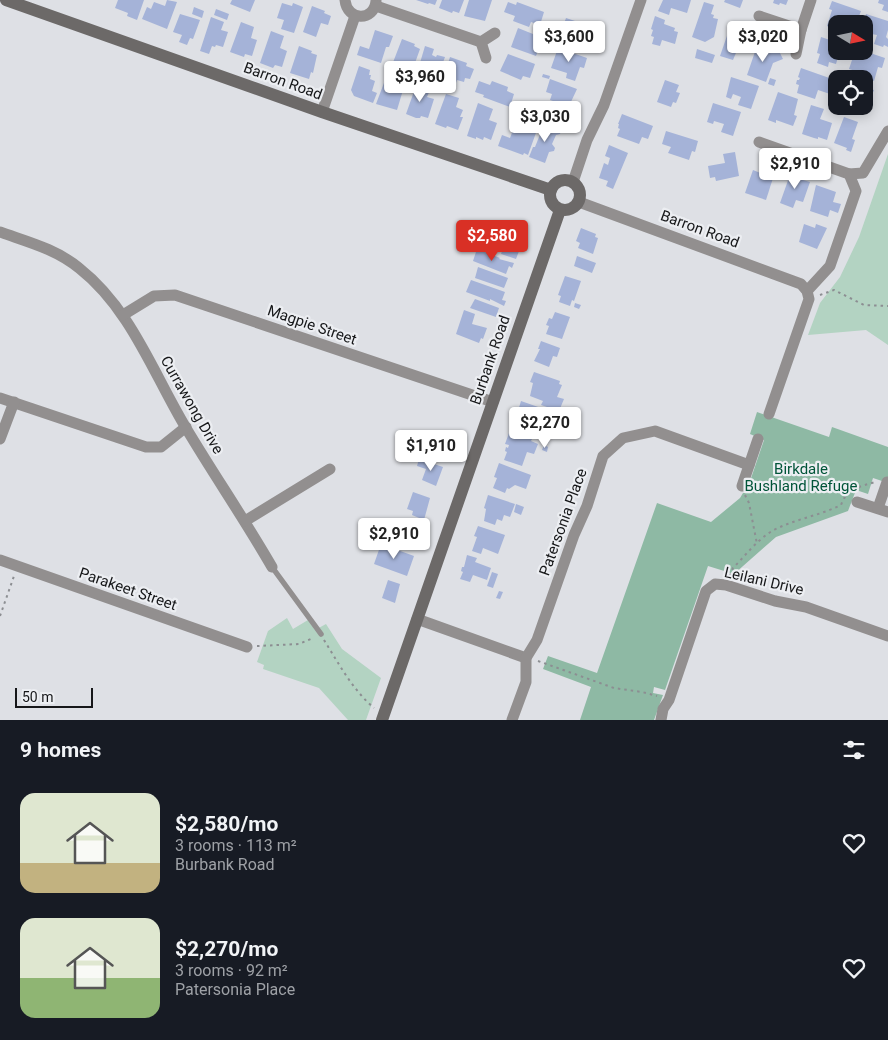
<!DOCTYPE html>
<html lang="en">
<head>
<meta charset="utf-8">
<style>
  :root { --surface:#171b24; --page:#20242c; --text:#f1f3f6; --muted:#9ea1a6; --accent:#d93025 }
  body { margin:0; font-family:Roboto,sans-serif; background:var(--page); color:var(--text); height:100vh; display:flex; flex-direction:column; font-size:19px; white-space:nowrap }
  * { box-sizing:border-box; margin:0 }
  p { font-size:16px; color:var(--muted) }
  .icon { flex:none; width:28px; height:28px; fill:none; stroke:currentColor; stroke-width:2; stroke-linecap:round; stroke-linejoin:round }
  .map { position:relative; height:720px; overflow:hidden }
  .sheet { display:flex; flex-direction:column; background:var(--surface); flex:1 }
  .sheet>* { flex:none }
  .needle { width:32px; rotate:100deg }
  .buttons { position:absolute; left:828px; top:15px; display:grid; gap:10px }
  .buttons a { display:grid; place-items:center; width:45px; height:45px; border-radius:10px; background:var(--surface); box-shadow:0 2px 12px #0003; font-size:25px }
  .scale { position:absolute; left:15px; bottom:12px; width:78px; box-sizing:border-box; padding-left:5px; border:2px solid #161719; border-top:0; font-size:14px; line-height:18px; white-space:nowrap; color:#161719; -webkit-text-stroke:4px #eceef2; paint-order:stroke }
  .price { position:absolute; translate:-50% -42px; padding:0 11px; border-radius:5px; background:#fff; color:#222; font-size:16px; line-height:32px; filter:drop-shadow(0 1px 2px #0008) }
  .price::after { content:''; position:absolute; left:50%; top:30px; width:15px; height:11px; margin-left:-8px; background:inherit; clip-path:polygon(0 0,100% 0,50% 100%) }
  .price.current { background:var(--accent); color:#fff }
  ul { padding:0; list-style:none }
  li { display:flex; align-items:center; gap:15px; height:125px; padding:0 20px }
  li span { display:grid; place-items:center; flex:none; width:140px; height:100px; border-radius:15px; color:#555 }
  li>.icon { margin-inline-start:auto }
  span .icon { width:60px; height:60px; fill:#fffc; stroke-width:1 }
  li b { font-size:21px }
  h2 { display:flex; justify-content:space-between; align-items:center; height:60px; padding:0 20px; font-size:21px }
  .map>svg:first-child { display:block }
  .green { fill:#b3d3c2 }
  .forest { fill:#8eb9a4 }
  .building { fill:#a5b3d8 }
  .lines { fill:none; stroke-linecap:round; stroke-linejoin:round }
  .path { stroke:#8c8e92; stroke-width:2; stroke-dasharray:2.5 4; stroke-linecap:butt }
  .lane { stroke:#928f8f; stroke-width:5.5 }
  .street { stroke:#928f8f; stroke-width:11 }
  .secondary { stroke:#6c6968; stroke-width:12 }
  .labels { text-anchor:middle; stroke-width:4.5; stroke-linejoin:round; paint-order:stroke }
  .street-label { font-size:15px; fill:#161719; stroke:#eceef2 }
  .park-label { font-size:15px; fill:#005438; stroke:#eceef2 }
</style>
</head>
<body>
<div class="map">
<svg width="888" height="720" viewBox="0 0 888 720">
  <rect width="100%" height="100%" fill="#dee0e5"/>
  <g class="green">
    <path d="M888 154V345L866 330 808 335 820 303 840 277 859 237Z"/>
    <path d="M287 618 293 629 308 620 315 630 326 624 342 649 381 678 366 720H348L319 688 263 669 264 665 257 662 268 631Z"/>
  </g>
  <path class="forest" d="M757 412 829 437 832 427 888 447V483L873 478 868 494 856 490 848 511 776 537 734 574 708 566 665 690 654 687 653 693 663 695 654 720H580L591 687 543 669 548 656 597 673 657 503 711 522 740 498 743 493H746L764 440 750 434Z"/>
  <g class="building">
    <path d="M118 0H144L137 20 127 16 128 13 115 8Z"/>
    <path d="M167 0 177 2 167 29 142 19 147 7 151 9 154 2 165 6Z"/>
    <path d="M232 0H255L250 12 230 4Z"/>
    <path d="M416 0H437L435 5 429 3 428 4Z"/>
    <path d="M442 0H464L459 13 453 11 452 13 439 8Z"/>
    <path d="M469 0H492L485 21 464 16Z"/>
    <path d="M663 0H691L687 13 671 8 669 15 658 11Z"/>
    <path d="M725 0H743L740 8 724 2Z"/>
    <path d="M774 0H788L786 5 780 3 779 5 773 3Z"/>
    <path d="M879 0H888V12L882 10 884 5 878 3Z"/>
    <path d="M832 1 861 11 856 24H846L840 21 839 24H836V30L827 26 832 10 829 9Z"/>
    <path d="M508 2 516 5 517 2 544 12 540 25 531 22 529 27 513 21 515 16 504 12Z"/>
    <path d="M704 2 714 5 711 14 714 15 713 18 718 19 714 37 705 42 692 37Z"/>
    <path d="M282 3 292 6 293 3 303 7 294 33 281 29 284 20 277 18Z"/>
    <path d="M312 6 325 11 324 13 331 16 328 25 321 23 316 37 303 32Z"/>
    <path d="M194 7 204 11 202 18 192 14Z"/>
    <path d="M216 9 229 14 227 20 214 15Z"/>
    <path d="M180 14 200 20 193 39 190 38 187 45 179 42 182 35 173 32Z"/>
    <path d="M866 14 888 21V30L886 37 888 39V47L884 45 883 47 874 44 877 35 866 33 868 28 864 27 863 24Z"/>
    <path d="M655 16 665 20 664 24 675 28 674 31 678 32 675 44 662 40 660 46 652 44 654 37 651 36 653 30 651 29Z"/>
    <path d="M211 17 224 22 221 30 228 32 223 47 216 45 215 47 212 46 209 54 200 51Z"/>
    <path d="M566 18 599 29 595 41 590 42 588 50 565 41 567 34 561 32Z"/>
    <path d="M241 22 254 27 251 38 257 40 252 56 245 54 244 57 230 52Z"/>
    <path d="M518 28 543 38 536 56 511 47Z"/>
    <path d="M375 30 393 36 389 47H386L381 63 357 55 360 46 369 49Z"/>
    <path d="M729 30 754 38 751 48 743 45 742 49 738 48 733 60 720 56Z"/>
    <path d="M271 31 284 36 280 48 287 51 282 67 275 65 273 68 260 63Z"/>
    <path d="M821 37 836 42V51H846L844 59 838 57 836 64 829 62 828 67 817 63 820 54 817 53Z"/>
    <path d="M402 39 415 44 414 46 420 49 415 63 409 61 406 70 392 65Z"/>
    <path d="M299 46 312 51 311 53 317 55 313 73 311 72 309 79 290 73Z"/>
    <path d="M425 46 434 49 432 55 436 57 437 55 445 57 438 76 428 72 426 76 417 73Z"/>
    <path d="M757 46 767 49 766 52 769 53 778 49 783 59 773 63 766 82 747 75Z"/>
    <path d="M558 48 587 58 584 68 580 67 575 81 566 78 567 73 551 68Z"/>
    <path d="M697 49 715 55 712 63 695 58Z"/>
    <path d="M855 51H864L885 58 882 68 878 67 874 81 864 77 865 74 849 69Z"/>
    <path d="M508 54 535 64 530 78 523 76 521 80 500 71Z"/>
    <path d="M450 57 467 63 466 66 474 69 470 79 465 78 464 82 457 80 455 86 442 82Z"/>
    <path d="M359 66 370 70 369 75H371L370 79 375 81 372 91 377 93 373 103 354 96 351 90Z"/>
    <path d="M801 68 835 80 830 94 818 90 815 99 797 93 799 85 796 84 797 80H799L800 78 798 77Z"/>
    <path d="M543 74 550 76 549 79 542 77Z"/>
    <path d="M387 75 400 80 397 88 403 90 397 110 376 104Z"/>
    <path d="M731 77 759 86 751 109 738 105 741 97 733 94 731 99 726 97Z"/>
    <path d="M770 78 776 80 774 86 768 84Z"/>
    <path d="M550 79 577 89 570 104 567 103 564 111 554 108 556 102 550 100 552 94 546 92Z"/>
    <path d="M665 80 679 85 676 92 680 93 676 103 673 102 671 107 657 102Z"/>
    <path d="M479 81 490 85 492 81 508 87 507 91 514 94 510 107 483 97 484 95 475 92Z"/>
    <path d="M417 83 431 88 427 97 434 99 428 118 421 116 420 118H416L406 114Z"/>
    <path d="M864 87 874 90 866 110 860 108 859 110 853 108V106H864Z"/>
    <path d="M778 92 798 99 794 115 797 116 793 126 776 120V123L768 120Z"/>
    <path d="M446 94 459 98 456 107 463 110 460 117H463L458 130 447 126 446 128 435 124Z"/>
    <path d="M478 103 493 109 489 120 497 123 491 140 484 137 483 140 476 137V139L467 136Z"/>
    <path d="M713 103 741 112 733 136 721 132 724 124 714 121 713 124 707 122Z"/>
    <path d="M811 105 824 109 820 119 832 123 827 140 818 137V139L814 138 802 134Z"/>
    <path d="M551 108 562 112 561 116 550 112Z"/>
    <path d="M622 114 653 126 648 139 642 137 639 144 617 136 620 129 618 128 619 124H618Z"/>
    <path d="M844 117 858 122 852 139 855 140 851 152 846 150 847 148 834 143Z"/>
    <path d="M516 122 537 130 528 155 524 153 523 155 498 146 502 135 510 138Z"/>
    <path d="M545 122 560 127 561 131 560 134 556 135 552 144 555 148 554 151 549 152 545 163 529 157 533 147H535Z"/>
    <path d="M666 131 698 141 695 152 692 151 689 160 668 153 671 147 662 144Z"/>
    <path d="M609 145 628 153 613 189 606 186 608 181 599 178 604 163 608 165 610 158 605 156Z"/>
    <path d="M735 152 739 176 716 181 715 177 710 178 708 166 725 163 723 154Z"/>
    <path d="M753 170 773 178 766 200 745 193Z"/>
    <path d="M791 172 801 175 800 177 804 178 803 180 810 182 803 202 796 200 793 208 780 203Z"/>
    <path d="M816 185 836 192 833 202 841 204 838 213 830 210 828 217 810 211Z"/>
    <path d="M804 224 815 228 816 224 827 228 817 249 799 242Z"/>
    <path d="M581 228 596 234 595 237 598 238 593 254 578 248 580 243 576 241Z"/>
    <path d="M516 232 522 234 519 242 522 243 516 259 501 254 507 238 513 240Z"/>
    <path d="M477 249 500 258 499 259 514 263 512 268 509 266 506 274 473 261Z"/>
    <path d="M577 256 596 263 592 273 574 266Z"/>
    <path d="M478 267 508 278 504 288 475 278Z"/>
    <path d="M565 276 581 281 574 301 572 300 570 306 559 302 561 296 558 295Z"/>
    <path d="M471 280 505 292 502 300 506 301 504 306 490 299V301L466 292Z"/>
    <path d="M475 299 499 308 496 317 470 308Z"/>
    <path d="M575 303 581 305 579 309 574 307Z"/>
    <path d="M464 310 475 314 472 324 487 328 483 339 481 338 479 343 456 334Z"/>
    <path d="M555 312 570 317 562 339 546 334 549 326 546 325 549 318 552 319Z"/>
    <path d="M541 341 560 348 557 357 553 356 549 367 534 361 540 349H538Z"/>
    <path d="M534 372 560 381 559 384 562 385 557 397 564 399 559 411 541 405 543 401 530 396 533 383 530 382Z"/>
    <path d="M521 401 541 408 540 410 546 412 542 425 545 426 540 439 520 432 521 427 514 424Z"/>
    <path d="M433 430 454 438 448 456 427 449Z"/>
    <path d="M513 432 532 439 531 441 538 444 534 454 527 452 522 466 504 460 507 452 505 451 506 447 508 448 509 445 505 444 509 433 512 434Z"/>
    <path d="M543 436 550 439 548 443 541 440Z"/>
    <path d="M544 445 548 447 547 452 542 450Z"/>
    <path d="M419 459 443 467 436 486 422 480 426 469 417 466Z"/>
    <path d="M499 463 531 475 526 489 515 485 509 489 507 488 505 493 493 488 497 478 494 477Z"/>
    <path d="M413 492 430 498 424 520 412 515 413 511 407 509Z"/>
    <path d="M488 495 515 504 510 517 504 515 502 521 497 519 495 525 484 521 486 509 484 508Z"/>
    <path d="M516 504 524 507 521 515 514 512Z"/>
    <path d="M403 520 421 525 416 545 403 540 405 532 399 530Z"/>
    <path d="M478 526 505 535 498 554 483 548 481 554 472 551 477 537 474 536Z"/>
    <path d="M381 544 414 556 407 576 374 564Z"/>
    <path d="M467 555 477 558 475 562 491 568 487 580 473 575 470 582 460 579 463 572 461 571 462 567H464Z"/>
    <path d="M492 572 498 574 493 588 487 586Z"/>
    <path d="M388 580 400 584 395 603 382 598Z"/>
    <path d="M499 591 503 592 500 599 496 598Z"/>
  </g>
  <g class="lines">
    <g class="path">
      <path d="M820 295 834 290 864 305 888 306"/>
      <path d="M745 495 749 503 757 544"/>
      <path d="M730 576 733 568C745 556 757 540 772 531 794 519 819 516 841 505 847 488 859 487 875 482"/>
      <path d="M0 616 14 576"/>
      <path d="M324 640C339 664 352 689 374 708"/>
      <path d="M257 646 299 644 313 638"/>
      <path d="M538 661 614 688 642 692 657 696"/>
    </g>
    <path class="lane" d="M272 567 321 634"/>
    <g class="street">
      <path d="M345 0C347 21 374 22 376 1"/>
      <path d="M376 6 481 42"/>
      <path d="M759 16 801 30 796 54"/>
      <path d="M801 30 811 0"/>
      <path d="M486 58 481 42 495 33"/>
      <path d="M322 112 355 16"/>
      <path d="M759 142 849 174 856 191 830 266 807 291"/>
      <path d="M849 174 863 173 888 131"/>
      <path d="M573 182 587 140 604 105 641 0"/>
      <path d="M579 202 801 284 807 291 809 299 769 414"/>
      <path d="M0 232C28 242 56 249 79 268 131 309 153 373 186 428 214 475 245 520 272 567"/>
      <path d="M123 315 154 296 175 295 493 402"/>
      <path d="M0 398 146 447H161L186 427"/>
      <path d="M0 439 14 402"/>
      <path d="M742 486 758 439"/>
      <path d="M857 502 888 512"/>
      <path d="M878 508 887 482"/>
      <path d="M245 521 330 469"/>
      <path d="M0 560 247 647"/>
      <path d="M417 619 526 658"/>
      <path d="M512 720 526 682V658L537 640 574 535 587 506 603 456 623 438 655 431 749 465"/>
      <path d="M661 720 663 709 669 700 706 591 715 584 726 585 775 601 806 607 888 636"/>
    </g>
    <g class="secondary">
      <path d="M6 0 322 112 551 190"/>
      <circle cx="565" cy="195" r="15"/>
      <path d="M382 720 560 210"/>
    </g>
  </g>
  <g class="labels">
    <g class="street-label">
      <text transform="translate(283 81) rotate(20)" y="5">Barron Road</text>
      <text transform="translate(700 229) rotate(20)" y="5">Barron Road</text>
      <text transform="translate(312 325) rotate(19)" y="5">Magpie Street</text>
      <text transform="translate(490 360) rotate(-71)" y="5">Burbank Road</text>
      <text transform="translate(192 405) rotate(60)" y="5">Currawong Drive</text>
      <text transform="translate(563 522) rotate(-70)" y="5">Patersonia Place</text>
      <text transform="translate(764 581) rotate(13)" y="5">Leilani Drive</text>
      <text transform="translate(128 589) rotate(19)" y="5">Parakeet Street</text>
    </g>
    <g class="park-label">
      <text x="801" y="474">Birkdale<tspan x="801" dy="17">Bushland Refuge</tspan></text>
    </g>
  </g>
</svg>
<div class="buttons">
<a><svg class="needle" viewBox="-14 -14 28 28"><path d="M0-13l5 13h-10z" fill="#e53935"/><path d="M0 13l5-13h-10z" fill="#9ea1a6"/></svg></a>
<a><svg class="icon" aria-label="locate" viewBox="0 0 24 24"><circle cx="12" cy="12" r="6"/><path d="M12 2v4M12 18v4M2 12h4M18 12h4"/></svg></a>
</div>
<div class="scale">50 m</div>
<b class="price" style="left:569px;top:63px">$3,600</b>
<b class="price" style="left:763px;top:63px">$3,020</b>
<b class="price" style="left:420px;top:103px">$3,960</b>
<b class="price" style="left:545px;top:143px">$3,030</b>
<b class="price" style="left:795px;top:190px">$2,910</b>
<b class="price current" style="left:492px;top:262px">$2,580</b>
<b class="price" style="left:545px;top:449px">$2,270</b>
<b class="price" style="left:431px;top:472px">$1,910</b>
<b class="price" style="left:394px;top:560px">$2,910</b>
</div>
<section class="sheet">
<h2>9 homes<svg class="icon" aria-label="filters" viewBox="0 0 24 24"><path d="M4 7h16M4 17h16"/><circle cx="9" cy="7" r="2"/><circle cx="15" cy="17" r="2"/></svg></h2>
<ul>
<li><span style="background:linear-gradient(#dfe7d0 70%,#c2b280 0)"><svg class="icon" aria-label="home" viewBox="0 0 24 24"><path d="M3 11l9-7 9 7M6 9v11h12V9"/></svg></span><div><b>$2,580/mo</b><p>3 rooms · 113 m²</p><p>Burbank Road</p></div><svg class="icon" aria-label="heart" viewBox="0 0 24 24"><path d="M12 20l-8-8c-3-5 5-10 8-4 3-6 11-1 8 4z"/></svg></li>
<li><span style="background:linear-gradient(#dfe7d0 60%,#8fb573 0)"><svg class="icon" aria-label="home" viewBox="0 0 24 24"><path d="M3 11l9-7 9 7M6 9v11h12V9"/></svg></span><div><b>$2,270/mo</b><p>3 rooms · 92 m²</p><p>Patersonia Place</p></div><svg class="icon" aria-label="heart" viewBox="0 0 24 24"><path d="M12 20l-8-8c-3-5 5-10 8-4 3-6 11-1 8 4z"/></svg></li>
</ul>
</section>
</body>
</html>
